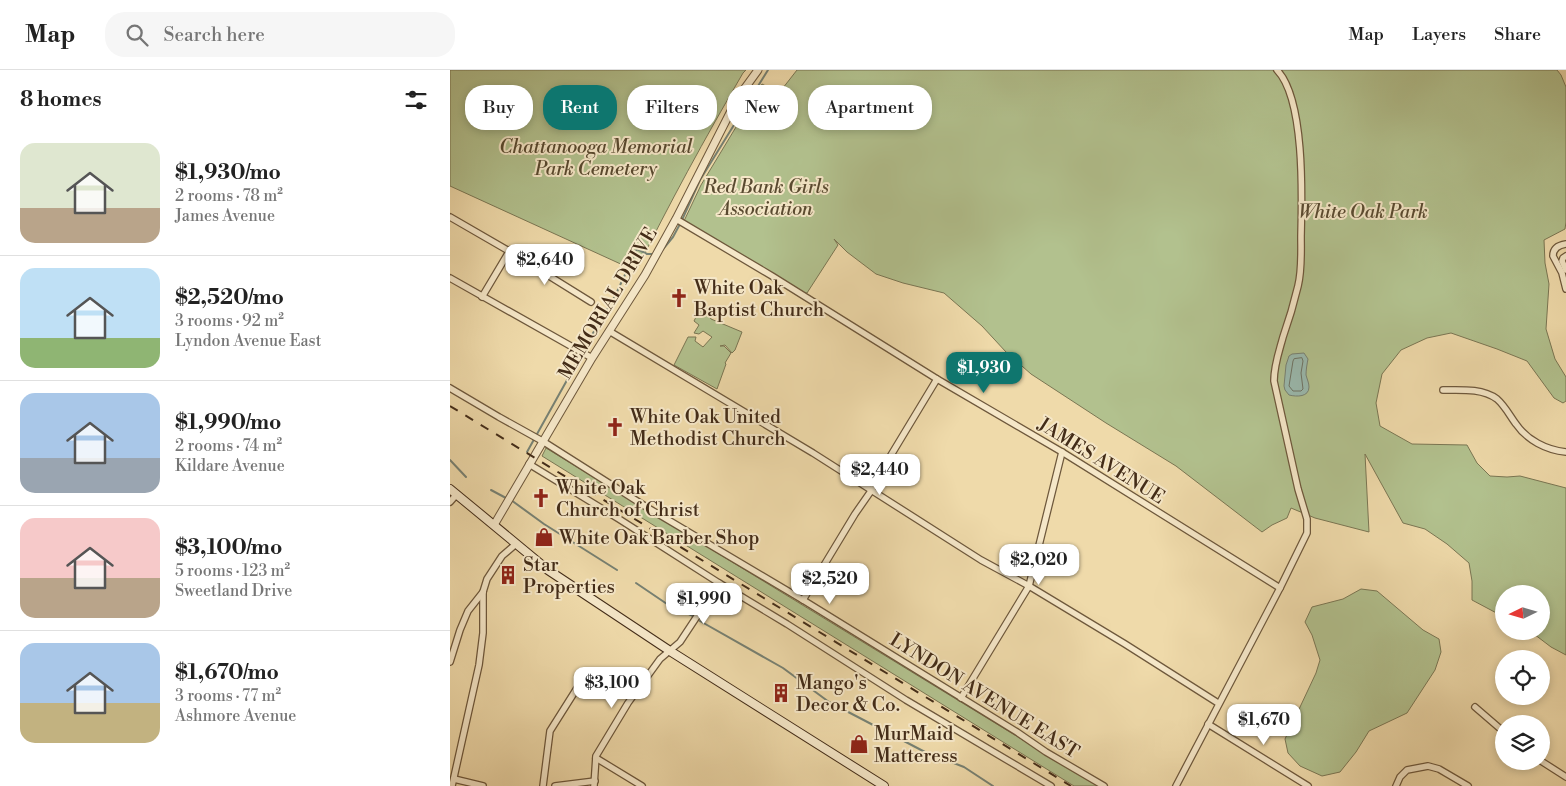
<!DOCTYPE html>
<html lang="en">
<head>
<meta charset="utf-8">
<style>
  :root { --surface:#fff; --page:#f6f6f6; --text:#222; --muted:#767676; --line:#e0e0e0; --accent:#0f766e }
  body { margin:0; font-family:"Libre Bodoni",serif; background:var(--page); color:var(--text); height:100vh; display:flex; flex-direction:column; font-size:19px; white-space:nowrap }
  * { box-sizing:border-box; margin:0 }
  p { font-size:16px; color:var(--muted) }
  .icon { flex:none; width:28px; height:28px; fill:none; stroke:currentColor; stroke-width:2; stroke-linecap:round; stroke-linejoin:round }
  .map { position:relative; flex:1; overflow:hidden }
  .panel { display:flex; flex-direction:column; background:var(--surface); width:450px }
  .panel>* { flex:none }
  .banner { position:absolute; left:15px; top:15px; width:475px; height:45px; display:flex; gap:10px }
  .needle { width:32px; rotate:265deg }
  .fabs { position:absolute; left:1045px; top:515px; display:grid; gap:10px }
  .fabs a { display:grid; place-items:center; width:55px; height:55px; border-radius:50%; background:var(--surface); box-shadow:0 2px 8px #0003; font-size:25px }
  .price { position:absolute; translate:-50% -42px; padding:0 11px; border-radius:10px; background:#fff; color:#222; font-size:16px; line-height:32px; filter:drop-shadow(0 1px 2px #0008) }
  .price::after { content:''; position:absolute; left:50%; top:30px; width:15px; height:11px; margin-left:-8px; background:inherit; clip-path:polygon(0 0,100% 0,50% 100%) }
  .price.current { background:var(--accent); color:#fff }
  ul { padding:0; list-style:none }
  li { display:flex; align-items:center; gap:15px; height:125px; padding:0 20px }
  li+li { border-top:1px solid var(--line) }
  li span { display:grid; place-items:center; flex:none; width:140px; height:100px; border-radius:15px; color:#555 }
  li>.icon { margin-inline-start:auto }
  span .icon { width:60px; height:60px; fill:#fffc; stroke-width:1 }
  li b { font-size:21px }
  h2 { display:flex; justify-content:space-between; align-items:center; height:60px; padding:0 20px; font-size:21px }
  .pill { padding:0 18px; border-radius:20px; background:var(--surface); box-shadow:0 2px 8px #0003; font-size:18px; line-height:45px }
  .pill.current { background:var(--accent); color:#fff }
  header { display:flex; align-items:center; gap:30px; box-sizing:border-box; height:70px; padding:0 25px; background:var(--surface); border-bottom:1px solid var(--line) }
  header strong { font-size:24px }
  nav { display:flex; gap:28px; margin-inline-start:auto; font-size:18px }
  .search { width:350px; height:45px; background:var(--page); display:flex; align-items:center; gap:12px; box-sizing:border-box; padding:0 18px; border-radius:20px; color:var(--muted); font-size:19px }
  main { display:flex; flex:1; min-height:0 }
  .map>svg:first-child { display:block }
  .green { fill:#b2c18e; stroke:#7a7653 }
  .water { fill:#9abaaf; stroke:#778173 }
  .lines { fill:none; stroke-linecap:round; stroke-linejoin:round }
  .shore { stroke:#6e7364; stroke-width:1 }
  .stream { stroke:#778173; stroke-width:2 }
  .minor-casing { stroke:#6e583c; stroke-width:8 }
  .tertiary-casing { stroke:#6e583c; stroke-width:9 }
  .secondary-casing { stroke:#432c18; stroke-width:10 }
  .minor { stroke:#f5e7c8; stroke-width:5.5 }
  .tertiary { stroke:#f5e7c8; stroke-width:7 }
  .secondary { stroke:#f5e7c8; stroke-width:8 }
  .rail { stroke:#432c18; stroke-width:2; stroke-dasharray:9 9; stroke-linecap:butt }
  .labels { text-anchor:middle; stroke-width:4; stroke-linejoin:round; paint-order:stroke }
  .park-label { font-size:19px; font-style:italic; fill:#594a30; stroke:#f5e7c8 }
  .poi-label { font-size:19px; fill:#432c18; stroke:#f5e7c8; text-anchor:start }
  .street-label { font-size:19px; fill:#432c18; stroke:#f5e7c8 }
</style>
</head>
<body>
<header>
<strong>Map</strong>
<div class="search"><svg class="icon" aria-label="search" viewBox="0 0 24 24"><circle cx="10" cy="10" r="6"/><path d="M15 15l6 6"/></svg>Search here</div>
<nav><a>Map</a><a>Layers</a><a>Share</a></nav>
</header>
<main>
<section class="panel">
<h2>8 homes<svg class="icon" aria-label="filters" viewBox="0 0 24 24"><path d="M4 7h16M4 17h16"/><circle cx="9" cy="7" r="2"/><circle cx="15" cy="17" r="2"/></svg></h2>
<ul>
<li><span style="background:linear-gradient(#dfe7d0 65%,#b9a48a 0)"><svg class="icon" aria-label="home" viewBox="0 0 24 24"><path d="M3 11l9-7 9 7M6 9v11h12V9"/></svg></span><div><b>$1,930/mo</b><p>2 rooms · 78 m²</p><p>James Avenue</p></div></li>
<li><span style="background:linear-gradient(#bfe0f5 70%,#8fb573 0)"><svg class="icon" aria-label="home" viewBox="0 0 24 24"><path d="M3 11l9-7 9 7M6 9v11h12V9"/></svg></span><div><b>$2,520/mo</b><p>3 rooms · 92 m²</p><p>Lyndon Avenue East</p></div></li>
<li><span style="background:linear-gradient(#a9c7e8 65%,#9aa5b1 0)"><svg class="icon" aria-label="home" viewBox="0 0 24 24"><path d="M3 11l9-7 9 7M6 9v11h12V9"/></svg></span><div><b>$1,990/mo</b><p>2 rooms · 74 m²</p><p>Kildare Avenue</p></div></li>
<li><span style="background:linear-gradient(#f6c9c9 60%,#b9a48a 0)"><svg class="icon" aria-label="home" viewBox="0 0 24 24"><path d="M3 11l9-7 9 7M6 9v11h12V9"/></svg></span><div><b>$3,100/mo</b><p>5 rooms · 123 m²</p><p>Sweetland Drive</p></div></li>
<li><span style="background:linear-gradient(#a9c7e8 60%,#c2b280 0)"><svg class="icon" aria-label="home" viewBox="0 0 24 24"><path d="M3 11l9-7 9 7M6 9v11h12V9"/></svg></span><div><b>$1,670/mo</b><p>3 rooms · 77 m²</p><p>Ashmore Avenue</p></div></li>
</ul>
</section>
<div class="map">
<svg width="1116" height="716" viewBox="0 0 1116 716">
  <rect width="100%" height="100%" fill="#efdaaa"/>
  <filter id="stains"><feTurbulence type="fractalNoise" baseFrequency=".004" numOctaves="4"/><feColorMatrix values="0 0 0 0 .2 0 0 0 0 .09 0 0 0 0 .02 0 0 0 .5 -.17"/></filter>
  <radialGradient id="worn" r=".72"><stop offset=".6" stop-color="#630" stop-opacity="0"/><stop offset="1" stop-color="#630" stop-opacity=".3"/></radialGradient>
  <g class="green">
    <path d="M0 0H296L293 3C255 68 219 134 186 201L0 116Z"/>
    <path d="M347 0H1107L1111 5 1116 17V152L1115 159 1094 170 1095 193 1099 214 1096 259 1105 289 1116 307V331L1113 333 1104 328 1077 291 1047 279 1001 263 977 268 951 280 932 304 926 333 930 356 962 374 1017 375 1027 393 1040 406 1057 407 1070 406 1116 418V585L1101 577 1080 561H1091V524H1054V547L1022 530V511L1019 493 997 474 975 459 953 453 915 384 919 462 865 448 841 438 837 448 822 455 812 462 726 396 656 353 581 304 556 282 532 256 494 223 453 213 426 204 397 182 384 169 388 175 357 223H353L234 151 251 115 312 14 329 23Z"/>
    <path d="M259 238 257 243 261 249 292 262 285 280 282 283 275 275 270 276H274L281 283 275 293 276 294 267 319 224 295 238 267H246L245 271 253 277 262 267 253 261 249 264 244 263 249 255 244 251C248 243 250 240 259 238Z"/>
    <path d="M96 378 648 716H624L92 386Z"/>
    <path d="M911 519 927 521 973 560 989 569 991 582 985 600 957 643 919 661 906 682 890 702 872 706 850 696 838 683 835 669 866 603 870 590 862 565 855 552 862 537 893 529Z"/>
  </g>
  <path class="water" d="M854 283 858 289C857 294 856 300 856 305 857 309 859 313 859 317 859 327 847 327 839 325L835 320 834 316 836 295 839 286 842 284Z"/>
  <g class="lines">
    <path class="shore" d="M852 288 853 291 851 303 853 319 851 321H843L839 316 843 291 844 289Z"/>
    <g class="stream">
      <path d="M232 150 250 110 318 0"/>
      <path d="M209 184 223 167 230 154"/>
      <path d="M133 280 165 226 187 179 197 184H204"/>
      <path d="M77 382 131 285"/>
      <path d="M0 390 16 407"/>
      <path d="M41 420 56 428"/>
      <path d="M61 430 94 454 167 500"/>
      <path d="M186 513 217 534 243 546"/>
      <path d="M250 551 333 598 379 632 475 682 514 697 543 716"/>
    </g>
    <g class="minor-casing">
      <g id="minor">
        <path d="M0 147 59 181 141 232"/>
        <path d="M226 149 322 206 487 309 612 382 830 518"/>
        <path d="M1116 174C1109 175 1103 178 1103 186L1112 203 1116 219"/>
        <path d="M1116 186 1113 188 1112 191 1116 200"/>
        <path d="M0 208 142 288"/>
        <path d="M32 227 60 180"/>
        <path d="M159 261 363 383 531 490 579 516 675 574 768 633"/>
        <path d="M0 318 49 347 94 372 198 438 353 530 567 662 596 682 654 716"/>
        <path d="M993 320C1010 320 1032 318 1047 329 1055 336 1060 346 1066 354 1077 370 1096 380 1116 382"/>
        <path d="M79 394 169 449 269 513 337 554 456 630 601 716"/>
        <path d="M0 432 7 424"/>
        <path d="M353 530 405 444 421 421 432 400 487 309"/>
        <path d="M0 592 10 560 18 541 33 522"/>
        <path d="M511 628 579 516 612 382"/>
        <path d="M1025 637 1054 662"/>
        <path d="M758 654 858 716"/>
        <path d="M146 688 192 716"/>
        <path d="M1091 691 1116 707"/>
        <path d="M4 709 33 716"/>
        <path d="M2 716 29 595 33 563V522L37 509 52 486 66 474"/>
        <path d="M93 716 100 661 129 615"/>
        <path d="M105 716 145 711"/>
        <path d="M144 716 146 686 178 633 210 589 230 572 269 513"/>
        <path d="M726 716 830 518 857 463V449L848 419 824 311C824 295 829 282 833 267 839 250 844 233 848 216 852 200 851 182 851 166 852 127 855 29 827 0"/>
        <path d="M946 716 950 707 957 700 978 696 989 699 1018 716"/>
      </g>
    </g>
    <g class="tertiary-casing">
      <path id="tertiary" d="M44 455 142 288 195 205 226 149 287 29 308 0"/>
    </g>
    <g class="secondary-casing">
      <path id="secondary" d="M0 419 98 500 220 581 434 716"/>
    </g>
    <use href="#minor" class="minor"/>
    <use href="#tertiary" class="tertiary"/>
    <use href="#secondary" class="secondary"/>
    <path class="rail" d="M0 336 621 716"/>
  </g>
  <defs>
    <g id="church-bare" transform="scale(1.5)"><path d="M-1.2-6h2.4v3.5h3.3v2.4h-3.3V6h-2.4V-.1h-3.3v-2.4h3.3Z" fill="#8f2418" stroke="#f5e7c8" stroke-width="2.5" paint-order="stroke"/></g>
    <g id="shop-bare" transform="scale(1.5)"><path d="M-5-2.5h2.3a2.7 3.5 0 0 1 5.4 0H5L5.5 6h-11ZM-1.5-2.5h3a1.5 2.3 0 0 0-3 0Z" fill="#8f2418" stroke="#f5e7c8" stroke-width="2.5" paint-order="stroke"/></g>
    <g id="building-bare" transform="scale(1.5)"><path d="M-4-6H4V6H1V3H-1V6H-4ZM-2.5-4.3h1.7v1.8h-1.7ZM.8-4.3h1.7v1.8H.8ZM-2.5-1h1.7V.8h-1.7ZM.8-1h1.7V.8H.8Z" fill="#8f2418" stroke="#f5e7c8" stroke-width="2.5" paint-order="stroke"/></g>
  </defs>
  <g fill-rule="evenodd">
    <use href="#church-bare" x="229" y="228"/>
    <use href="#church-bare" x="165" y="357"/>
    <use href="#church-bare" x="91" y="428"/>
    <use href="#shop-bare" x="94" y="467"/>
    <use href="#building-bare" x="58" y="505"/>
    <use href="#building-bare" x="331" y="623"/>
    <use href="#shop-bare" x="409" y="674"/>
  </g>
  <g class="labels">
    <g class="park-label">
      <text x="146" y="83">Chattanooga Memorial<tspan x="146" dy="22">Park Cemetery</tspan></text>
      <text x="316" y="123">Red Bank Girls<tspan x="316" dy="22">Association</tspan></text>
      <text x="913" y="148">White Oak Park</text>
    </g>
    <g class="poi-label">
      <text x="244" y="224">White Oak<tspan x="244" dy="22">Baptist Church</tspan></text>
      <text x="180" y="353">White Oak United<tspan x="180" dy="22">Methodist Church</tspan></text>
      <text x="106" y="424">White Oak<tspan x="106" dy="22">Church of Christ</tspan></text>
      <text x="109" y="474">White Oak Barber Shop</text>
      <text x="73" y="501">Star<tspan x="73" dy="22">Properties</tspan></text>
      <text x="346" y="619">Mango's<tspan x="346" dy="22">Decor &amp; Co.</tspan></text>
      <text x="424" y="670">MurMaid<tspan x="424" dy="22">Matteress</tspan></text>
    </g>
    <g class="street-label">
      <text transform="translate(157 233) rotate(-59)" y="7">MEMORIAL DRIVE</text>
      <text transform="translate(652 390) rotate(32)" y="7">JAMES AVENUE</text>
      <text transform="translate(535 625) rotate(32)" y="7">LYNDON AVENUE EAST</text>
    </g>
  </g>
  <rect width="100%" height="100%" filter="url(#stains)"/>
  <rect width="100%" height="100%" fill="url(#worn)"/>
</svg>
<div class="fabs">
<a><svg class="needle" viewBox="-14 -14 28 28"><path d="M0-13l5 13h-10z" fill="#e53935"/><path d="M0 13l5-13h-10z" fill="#767676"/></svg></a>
<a><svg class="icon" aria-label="locate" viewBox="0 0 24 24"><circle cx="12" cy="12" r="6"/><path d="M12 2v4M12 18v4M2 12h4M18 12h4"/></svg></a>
<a><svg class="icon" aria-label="layers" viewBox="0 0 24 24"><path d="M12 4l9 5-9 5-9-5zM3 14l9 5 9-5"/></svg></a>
</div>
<b class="price" style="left:95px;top:216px">$2,640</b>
<b class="price current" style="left:534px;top:324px">$1,930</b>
<b class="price" style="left:430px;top:426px">$2,440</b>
<b class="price" style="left:589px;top:516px">$2,020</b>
<b class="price" style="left:380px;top:535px">$2,520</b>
<b class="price" style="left:254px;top:555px">$1,990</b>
<b class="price" style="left:162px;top:639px">$3,100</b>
<b class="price" style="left:814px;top:676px">$1,670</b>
<div class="banner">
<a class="pill">Buy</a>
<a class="pill current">Rent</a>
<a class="pill">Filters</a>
<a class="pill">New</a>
<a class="pill">Apartment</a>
</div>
</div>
</main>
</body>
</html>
